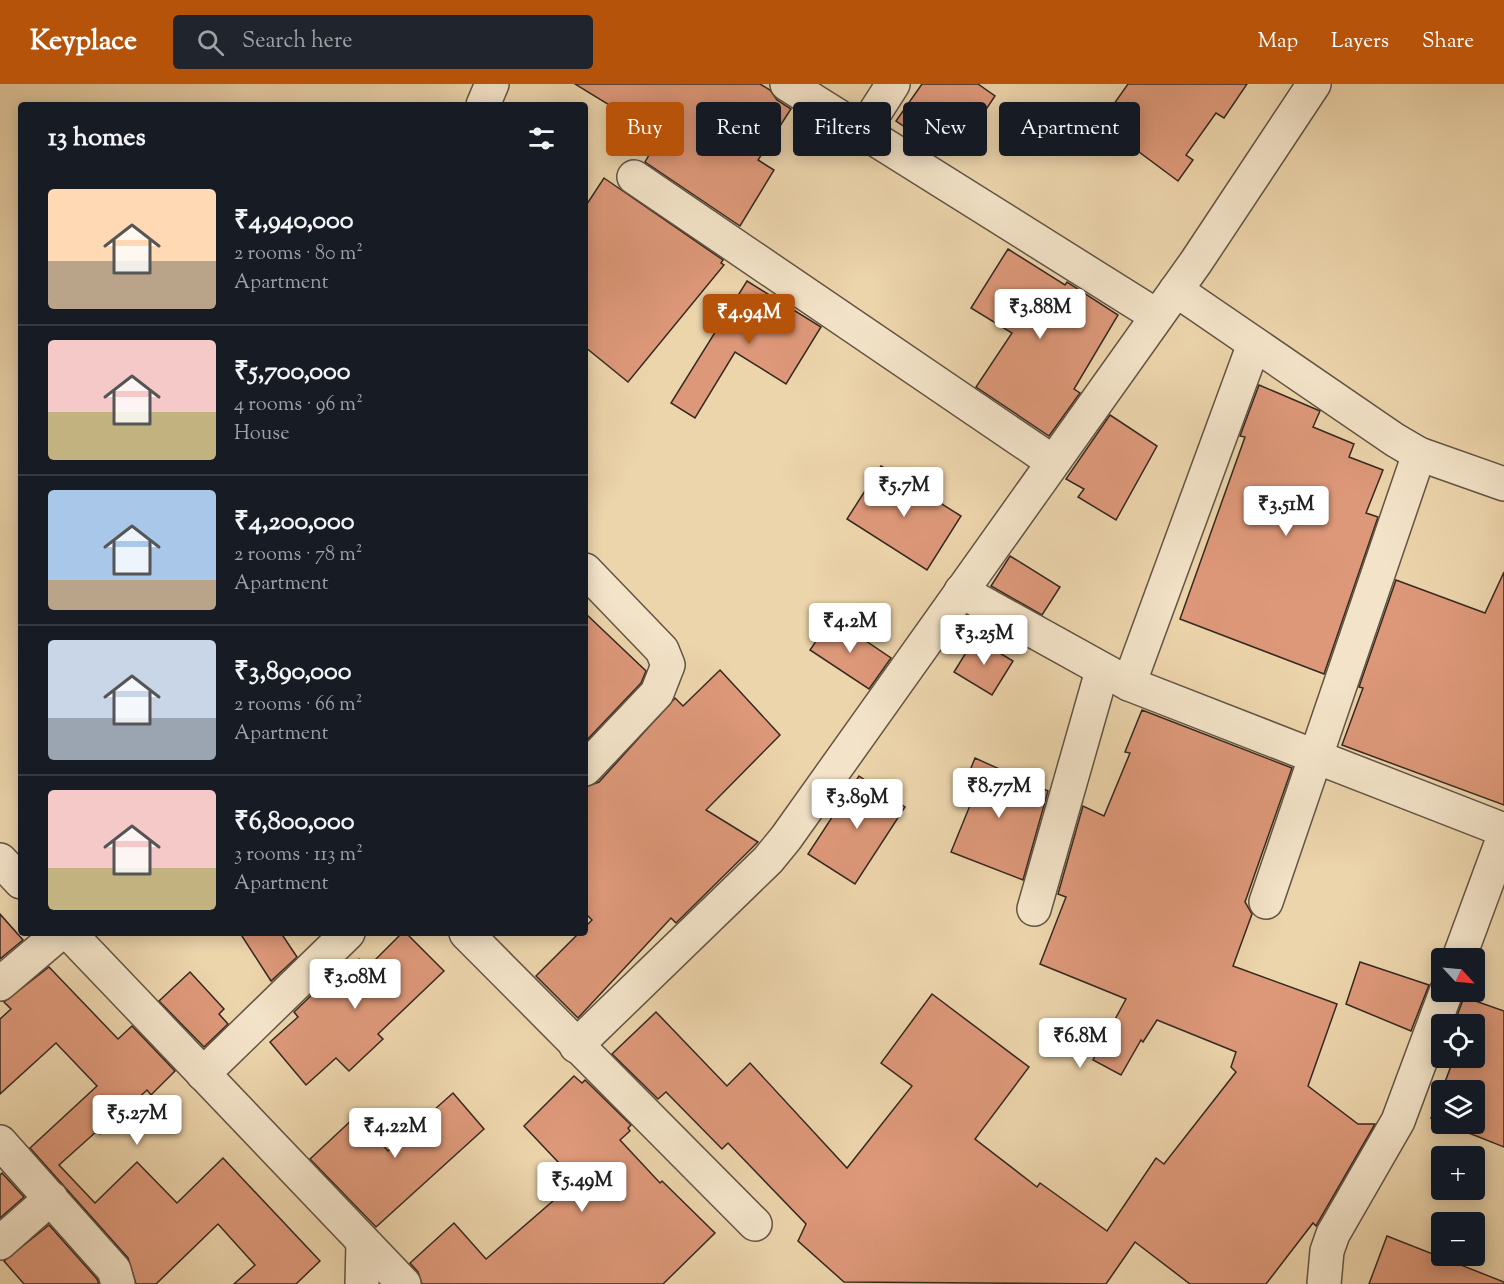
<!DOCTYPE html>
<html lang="en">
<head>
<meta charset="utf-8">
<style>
  :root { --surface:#171b24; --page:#20242c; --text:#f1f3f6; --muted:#9ea1a6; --line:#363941; --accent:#b45309 }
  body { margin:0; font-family:"Sorts Mill Goudy",serif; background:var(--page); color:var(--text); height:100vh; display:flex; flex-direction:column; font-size:22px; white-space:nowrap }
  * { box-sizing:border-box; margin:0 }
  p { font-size:20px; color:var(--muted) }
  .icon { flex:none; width:33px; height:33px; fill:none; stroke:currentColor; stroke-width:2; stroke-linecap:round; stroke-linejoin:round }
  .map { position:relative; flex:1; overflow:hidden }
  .side { position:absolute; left:18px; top:18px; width:570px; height:834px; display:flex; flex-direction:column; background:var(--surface); border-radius:6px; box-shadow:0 3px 15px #0003 }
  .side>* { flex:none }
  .hud { position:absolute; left:606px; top:18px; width:570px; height:54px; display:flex; gap:12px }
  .needle { width:39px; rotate:116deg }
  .fabs { position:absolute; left:1431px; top:864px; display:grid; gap:12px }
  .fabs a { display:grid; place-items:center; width:54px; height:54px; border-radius:6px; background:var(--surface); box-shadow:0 3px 15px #0003; font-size:30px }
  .price { position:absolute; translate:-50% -51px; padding:0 14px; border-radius:6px; background:#fff; color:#222; font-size:20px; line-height:39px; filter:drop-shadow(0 2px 3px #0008) }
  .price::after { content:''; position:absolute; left:50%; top:36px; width:18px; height:14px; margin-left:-9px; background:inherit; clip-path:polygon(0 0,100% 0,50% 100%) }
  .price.on { background:var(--accent); color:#fff }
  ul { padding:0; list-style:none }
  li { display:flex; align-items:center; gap:18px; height:150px; padding:0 30px }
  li+li { border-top:2px solid var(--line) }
  li span { display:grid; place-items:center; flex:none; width:168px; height:120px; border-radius:6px; color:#555 }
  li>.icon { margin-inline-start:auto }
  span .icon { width:72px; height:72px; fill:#fffc; stroke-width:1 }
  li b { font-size:26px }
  h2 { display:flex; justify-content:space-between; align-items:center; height:72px; padding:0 30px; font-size:26px }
  .chip { padding:0 21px; border-radius:6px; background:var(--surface); box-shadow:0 3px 15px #0003; font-size:21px; line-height:54px }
  .chip.on { background:var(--accent); color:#fff }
  header { display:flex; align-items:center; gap:36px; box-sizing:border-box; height:84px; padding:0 30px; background:var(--accent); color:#fff }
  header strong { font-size:28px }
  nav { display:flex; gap:33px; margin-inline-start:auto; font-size:21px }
  .search { width:420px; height:54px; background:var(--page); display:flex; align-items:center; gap:15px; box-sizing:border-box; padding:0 21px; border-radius:6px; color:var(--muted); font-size:22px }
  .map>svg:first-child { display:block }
  .building { fill:#dd9879; stroke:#352921; stroke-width:1.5 }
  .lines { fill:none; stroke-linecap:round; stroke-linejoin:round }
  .minor-casing { stroke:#635444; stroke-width:36 }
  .minor { stroke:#f3e3c8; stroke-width:33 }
</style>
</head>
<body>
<header>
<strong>Keyplace</strong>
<div class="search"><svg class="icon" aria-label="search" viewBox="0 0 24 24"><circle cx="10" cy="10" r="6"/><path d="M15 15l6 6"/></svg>Search here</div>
<nav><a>Map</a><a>Layers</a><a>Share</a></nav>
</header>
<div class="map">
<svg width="1504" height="1200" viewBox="0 0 1504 1200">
  <rect width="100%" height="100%" fill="#ecd4ab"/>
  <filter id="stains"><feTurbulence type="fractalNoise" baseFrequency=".00333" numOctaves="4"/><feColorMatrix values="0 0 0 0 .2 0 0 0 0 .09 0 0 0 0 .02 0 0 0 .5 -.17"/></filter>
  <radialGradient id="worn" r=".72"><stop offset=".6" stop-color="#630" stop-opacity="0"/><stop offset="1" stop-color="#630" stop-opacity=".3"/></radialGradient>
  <g class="building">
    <path d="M575 0H760L770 6 777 16 791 25 758 76 774 86 740 142 645 78 660 52Z"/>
    <path d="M922 0H978L995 12 975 42 968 37 945 70 896 37Z"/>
    <path d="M1128 0H1247L1224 34 1216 29 1186 71 1193 76 1178 97 1111 47 1115 42 1104 34Z"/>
    <path d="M604 94 723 176 721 179 724 181 628 298 585 263V123Z"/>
    <path d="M1008 165 1065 201 1067 198 1118 231 1074 305 1080 309 1049 352 976 303 1012 249 971 224Z"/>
    <path d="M747 197 821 243 786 300 735 268 695 334 671 319Z"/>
    <path d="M1259 301 1320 327 1313 343 1354 360 1349 373 1383 386 1366 429 1378 433 1324 590 1180 535 1245 353 1240 352Z"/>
    <path d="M1110 331 1157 362 1116 436 1078 413 1084 405 1066 395Z"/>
    <path d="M881 382 961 432 927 486 847 435Z"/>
    <path d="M1010 472 1060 503 1042 531 991 502Z"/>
    <path d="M1504 488V721L1342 661 1363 604 1359 603 1396 496 1485 529Z"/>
    <path d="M585 529 646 587 641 599 585 658Z"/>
    <path d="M832 534 891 574 869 605 810 566Z"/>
    <path d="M975 554 1013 577 992 611 954 588Z"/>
    <path d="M720 586 780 651 706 726 758 758 676 839 671 834 578 934 536 892 579 849H585V843L592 836 585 829V703L599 698 675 614 683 622Z"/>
    <path d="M1142 626 1292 684 1245 818 1252 830 1233 882 1337 920 1308 1002 1358 1040H1375L1316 1142 1313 1139 1266 1200H1190L1135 1158 1106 1200 844 1198 798 1157 806 1140 728 1059 722 1065 666 1008 658 1015 612 970 656 928 727 1002 750 979 847 1084 912 1002 881 979 932 910 1029 983 975 1055 1037 1103 1040 1099 1107 1147 1156 1074 1164 1080 1236 988 1231 983 1236 968 1157 936 1143 958 1141 956 1121 991 1093 976 1126 915 1040 880 1066 813 1058 810 1083 722 1104 732 1130 669 1125 668Z"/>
    <path d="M975 674 1048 707 1023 796 951 768 971 719 959 714Z"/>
    <path d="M859 692 905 723 855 800 808 770Z"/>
    <path d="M0 830 23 856 0 875Z"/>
    <path d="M240 849H281L297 873 271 897Z"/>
    <path d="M402 849H406L444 887 378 950 383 955 349 987 336 974 306 1001 270 958 298 933 294 928 318 905 328 897 331 901 359 875 367 884Z"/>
    <path d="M1360 878 1429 901 1411 947 1346 920Z"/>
    <path d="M49 883 118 955 132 942 175 987 151 1011 147 1006 100 1050 97 1047 59 1081 95 1119 137 1078 177 1119 223 1074 320 1177 296 1200H234L255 1181 218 1140 156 1200H136L128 1174 30 1064 97 1002 56 959 0 1010V935L11 925 4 918Z"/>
    <path d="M190 888 224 925 219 930 228 940 204 963 159 917Z"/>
    <path d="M1464 913 1504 927V1063L1446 1040H1474V1006H1442L1454 974H1474V940H1454Z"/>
    <path d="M574 992 582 999 585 996 631 1041 628 1044 630 1047 620 1056 660 1099 662 1097 715 1149 663 1200H422L418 1188 410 1179 454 1139 486 1175 576 1097 524 1042Z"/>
    <path d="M453 1009 484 1045 376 1143 310 1075 356 1032 388 1067Z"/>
    <path d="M1442 1009V1038L1431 1034Z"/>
    <path d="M2 1089 24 1113 0 1134V1091Z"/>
    <path d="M49 1141 97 1195 99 1200H24L4 1177Z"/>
    <path d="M1387 1152 1504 1198V1200H1369Z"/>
  </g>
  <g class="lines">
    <g class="minor-casing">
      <g id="minor">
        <path d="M787 0 1157 232"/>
        <path d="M483 21 492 0"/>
        <path d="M863 47 893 0"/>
        <path d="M634 93 1053 378"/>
        <path d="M1176 206 1395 356 1419 370 1504 400"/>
        <path d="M585 486 662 566 668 581 657 609 585 685"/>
        <path d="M961 507 1129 600 1504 746"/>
        <path d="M1129 600 1254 260"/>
        <path d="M0 776 21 798"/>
        <path d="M1266 818 1419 370"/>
        <path d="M1034 825 1102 587"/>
        <path d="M69 849 404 1200"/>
        <path d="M466 849 755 1140"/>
        <path d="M1459 874 1504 752"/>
        <path d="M0 900 60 849"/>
        <path d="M576 962 768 776 786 754 1196 178 1314 0"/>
        <path d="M203 990 348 849"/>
        <path d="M0 1058 114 1186 118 1200"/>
        <path d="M0 1159 51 1114"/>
        <path d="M362 1200 363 1158"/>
        <path d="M1324 1200 1327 1167 1333 1150 1398 1037 1446 908"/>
      </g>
    </g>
    <use href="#minor" class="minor"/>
  </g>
  <rect width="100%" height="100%" filter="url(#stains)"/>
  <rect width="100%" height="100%" fill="url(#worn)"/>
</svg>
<div class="fabs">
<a><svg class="needle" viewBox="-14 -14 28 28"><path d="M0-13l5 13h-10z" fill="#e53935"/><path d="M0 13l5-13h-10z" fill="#9ea1a6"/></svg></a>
<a><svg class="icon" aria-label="locate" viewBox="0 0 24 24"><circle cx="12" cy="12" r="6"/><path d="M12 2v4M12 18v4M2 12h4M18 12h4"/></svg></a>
<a><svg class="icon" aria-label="layers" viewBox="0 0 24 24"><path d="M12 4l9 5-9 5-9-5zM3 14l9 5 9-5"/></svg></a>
<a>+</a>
<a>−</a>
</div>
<b class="price" style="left:1040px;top:256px">₹3.88M</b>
<b class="price on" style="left:749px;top:261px">₹4.94M</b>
<b class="price" style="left:904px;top:434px">₹5.7M</b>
<b class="price" style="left:1286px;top:453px">₹3.51M</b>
<b class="price" style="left:850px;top:570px">₹4.2M</b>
<b class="price" style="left:984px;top:582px">₹3.25M</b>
<b class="price" style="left:999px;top:735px">₹8.77M</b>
<b class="price" style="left:857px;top:746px">₹3.89M</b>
<b class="price" style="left:355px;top:926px">₹3.08M</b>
<b class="price" style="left:1080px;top:985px">₹6.8M</b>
<b class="price" style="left:137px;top:1062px">₹5.27M</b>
<b class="price" style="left:395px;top:1075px">₹4.22M</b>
<b class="price" style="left:582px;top:1129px">₹5.49M</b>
<div class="hud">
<a class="chip on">Buy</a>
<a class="chip">Rent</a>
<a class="chip">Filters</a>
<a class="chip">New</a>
<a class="chip">Apartment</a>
</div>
<section class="side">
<h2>13 homes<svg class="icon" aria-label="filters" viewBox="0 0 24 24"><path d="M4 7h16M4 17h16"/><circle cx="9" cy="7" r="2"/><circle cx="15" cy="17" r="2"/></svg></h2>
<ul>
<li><span style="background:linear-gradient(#ffd9b3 60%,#b9a48a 0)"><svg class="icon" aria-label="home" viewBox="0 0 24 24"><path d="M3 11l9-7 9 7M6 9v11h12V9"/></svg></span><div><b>₹4,940,000</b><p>2 rooms · 80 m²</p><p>Apartment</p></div></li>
<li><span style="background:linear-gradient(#f6c9c9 60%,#c2b280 0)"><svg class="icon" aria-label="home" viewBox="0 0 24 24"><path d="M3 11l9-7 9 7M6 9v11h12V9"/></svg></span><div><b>₹5,700,000</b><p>4 rooms · 96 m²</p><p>House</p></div></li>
<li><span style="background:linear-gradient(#a9c7e8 75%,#b9a48a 0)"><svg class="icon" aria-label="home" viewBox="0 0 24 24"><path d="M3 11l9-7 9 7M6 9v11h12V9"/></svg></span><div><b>₹4,200,000</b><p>2 rooms · 78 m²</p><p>Apartment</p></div></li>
<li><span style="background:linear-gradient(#c9d6e8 65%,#9aa5b1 0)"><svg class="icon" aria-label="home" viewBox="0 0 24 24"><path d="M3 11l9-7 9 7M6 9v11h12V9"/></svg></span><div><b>₹3,890,000</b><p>2 rooms · 66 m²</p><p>Apartment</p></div></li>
<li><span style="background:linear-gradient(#f6c9c9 65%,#c2b280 0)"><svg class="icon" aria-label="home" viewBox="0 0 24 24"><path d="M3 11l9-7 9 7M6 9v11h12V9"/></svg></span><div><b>₹6,800,000</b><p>3 rooms · 113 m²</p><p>Apartment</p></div></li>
</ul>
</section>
</div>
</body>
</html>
